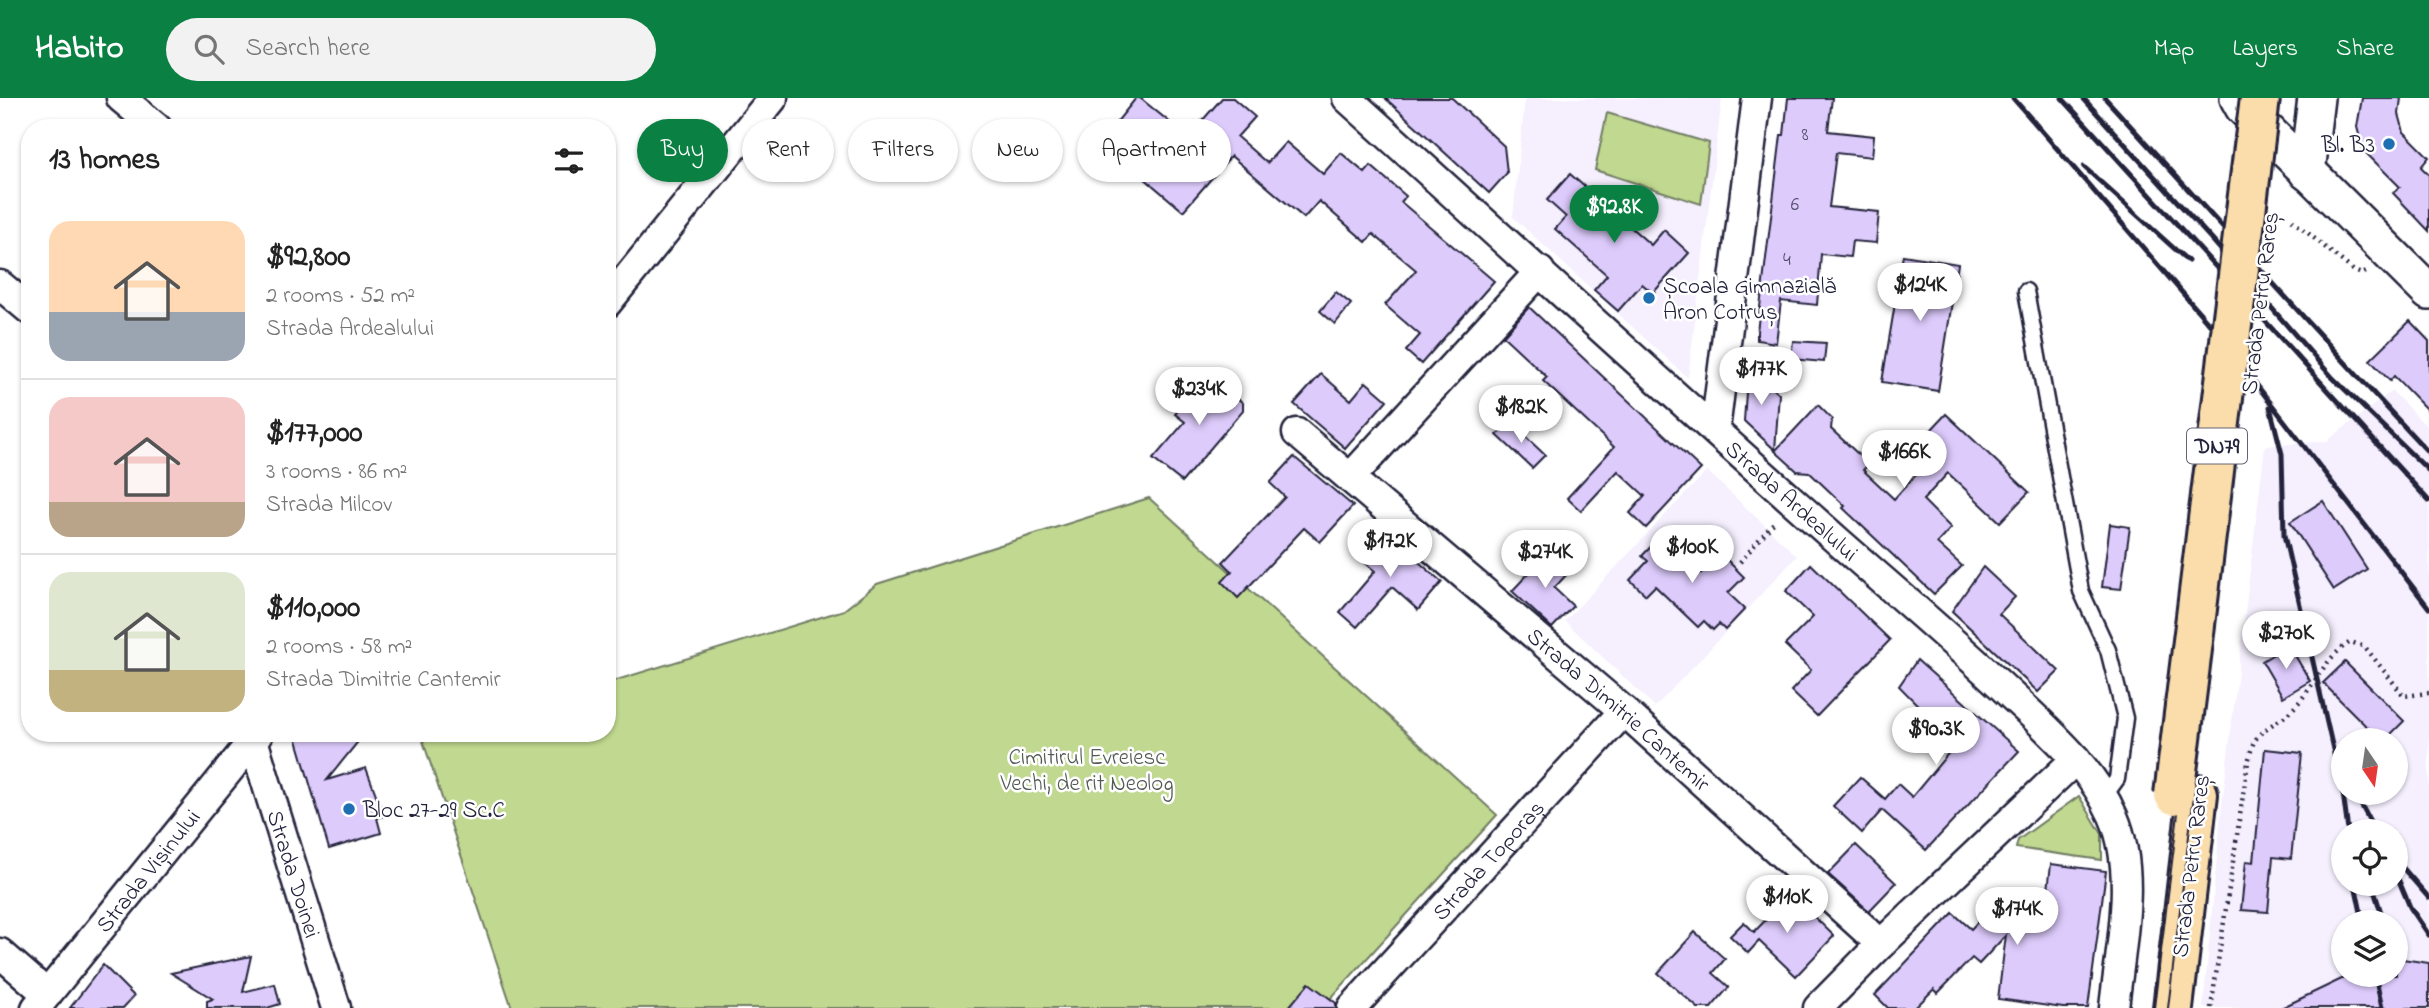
<!DOCTYPE html>
<html lang="en">
<head>
<meta charset="utf-8">
<style>
  :root { --surface:#fff; --page:#f2f2f2; --text:#222; --muted:#767676; --line:#e0e0e0; --accent:#0b8043 }
  body { margin:0; font-family:"Indie Flower",sans-serif; background:var(--page); color:var(--text); height:100vh; display:flex; flex-direction:column; font-size:26px; white-space:nowrap }
  * { box-sizing:border-box; margin:0 }
  p { font-size:23px; color:var(--muted) }
  .icon { flex:none; width:38px; height:38px; fill:none; stroke:currentColor; stroke-width:2; stroke-linecap:round; stroke-linejoin:round }
  .map { position:relative; flex:1; overflow:hidden }
  .side { position:absolute; left:21px; top:21px; width:595px; height:623px; display:flex; flex-direction:column; background:var(--surface); border-radius:28px; box-shadow:0 2px 5px #0004 }
  .side>* { flex:none }
  .guide { position:absolute; left:637px; top:21px; width:665px; height:63px; display:flex; gap:14px }
  .needle { width:46px; rotate:167deg }
  .controls { position:absolute; left:2331px; top:630px; display:grid; gap:14px }
  .controls a { display:grid; place-items:center; width:77px; height:77px; border-radius:50%; background:var(--surface); box-shadow:0 2px 5px #0004; font-size:35px }
  .price { position:absolute; translate:-50% -60px; padding:0 16px; border-radius:24px; background:#fff; color:#222; font-size:23px; line-height:46px; filter:drop-shadow(0 2px 4px #0008) }
  .price::after { content:''; position:absolute; left:50%; top:42px; width:21px; height:16px; margin-left:-10px; background:inherit; clip-path:polygon(0 0,100% 0,50% 100%) }
  .price.on { background:var(--accent); color:#fff }
  ul { padding:0; list-style:none }
  li { display:flex; align-items:center; gap:21px; height:175px; padding:0 28px }
  li+li { border-top:2px solid var(--line) }
  li span { display:grid; place-items:center; flex:none; width:196px; height:140px; border-radius:21px; color:#555 }
  li>.icon { margin-inline-start:auto }
  span .icon { width:84px; height:84px; fill:#fffc; stroke-width:1 }
  li b { font-size:30px }
  h2 { display:flex; justify-content:space-between; align-items:center; height:84px; padding:0 28px; font-size:30px }
  .tag { padding:0 24px; border-radius:32px; background:var(--surface); box-shadow:0 2px 5px #0004; font-size:24px; line-height:63px }
  .tag.on { background:var(--accent); color:#fff }
  header { display:flex; align-items:center; gap:42px; box-sizing:border-box; height:98px; padding:0 35px; background:var(--accent); color:#fff }
  header strong { font-size:33px }
  nav { display:flex; gap:38px; margin-inline-start:auto; font-size:24px }
  .search { width:490px; height:63px; background:var(--page); display:flex; align-items:center; gap:18px; box-sizing:border-box; padding:0 24px; border-radius:38px; color:var(--muted); font-size:26px }
  .map>svg:first-child { display:block }
  .built { fill:#f5effe; fill-rule:evenodd }
  .green { fill:#c0d88f; stroke:#717d65; stroke-width:2 }
  .building { fill:#ddcbfc; stroke:#22223b; stroke-width:2 }
  .lines { fill:none; stroke-linecap:round; stroke-linejoin:round }
  .service-casing { stroke:#22223b; stroke-width:19 }
  .minor-casing { stroke:#22223b; stroke-width:33 }
  .tertiary-casing { stroke:#22223b; stroke-width:40 }
  .primary-casing { stroke:#22223b; stroke-width:44 }
  .path { stroke:#22223b; stroke-width:4.5; stroke-dasharray:2 5; stroke-linecap:butt }
  .service { stroke:#fff; stroke-width:14 }
  .minor { stroke:#fff; stroke-width:28 }
  .tertiary { stroke:#fff; stroke-width:35 }
  .primary { stroke:#fbddab; stroke-width:38 }
  .tram { stroke:#22223b; stroke-width:2 }
  .rail { stroke:#22223b; stroke-width:5 }
  .primary-bridge-casing { stroke:#22223b; stroke-width:44; stroke-linecap:butt }
  .primary-bridge { stroke:#fbddab; stroke-width:38 }
  .poi-dot { fill:#1f6fb2; stroke:#fff; stroke-width:2.5 }
  .labels { text-anchor:middle; stroke-width:5; stroke-linejoin:round; paint-order:stroke }
  .number-label { font-size:19px; fill:#514c6b }
  .shield { fill:#fff; stroke:#646476; stroke-width:2 }
  .shield-label { font-size:21px; font-weight:bold; fill:#22223b }
  .poi-label { font-size:23px; fill:#22223b; stroke:#fff; text-anchor:start }
  .street-label { font-size:23px; fill:#22223b; stroke:#fff }
  .park-label { font-size:23px; fill:#515954; stroke:#fff }
</style>
</head>
<body>
<header>
<strong>Habito</strong>
<div class="search"><svg class="icon" aria-label="search" viewBox="0 0 24 24"><circle cx="10" cy="10" r="6"/><path d="M15 15l6 6"/></svg>Search here</div>
<nav><a>Map</a><a>Layers</a><a>Share</a></nav>
</header>
<div class="map">
<svg width="2429" height="910" viewBox="0 0 2429 910">
  <rect width="100%" height="100%" fill="#fff"/>
  <filter id="ink" filterUnits="userSpaceOnUse"><feTurbulence type="fractalNoise" baseFrequency=".0143" numOctaves="2"/><feDisplacementMap in="SourceGraphic" scale="14" xChannelSelector="R" yChannelSelector="G"/><feConvolveMatrix kernelMatrix="1 2 1 2 8 2 1 2 1" color-interpolation-filters="sRGB"/></filter>
  <g filter="url(#ink)">
    <g class="built">
      <path d="M1525 0H1722L1688 280 1513 119Z"/>
      <path d="M2392 293 2429 331V910H2203L2221 716 2265 348 2327 343ZM2343 642H2396V695H2343ZM2343 733H2396V786H2343ZM2343 824H2396V877H2343Z"/>
      <path d="M1707 373 1797 458 1655 609 1565 523Z"/>
    </g>
    <g class="green">
      <path d="M1607 15 1709 45 1701 106 1595 72Z"/>
      <path d="M1149 400 1497 717 1322 910H512L423 643 430 635H607V585L844 512 877 486Z"/>
      <path d="M2079 698 2102 736V762L2016 750 2018 742Z"/>
    </g>
    <g class="building">
      <path d="M1136 0H1140L1188 39 1222 0H1233L1255 19 1237 39 1267 65 1286 44 1323 76 1341 55 1365 75 1371 68 1406 98 1401 104 1494 183 1421 266 1406 253 1420 237 1385 207 1416 172 1373 136 1366 144 1319 103 1304 120 1231 58 1183 113 1124 63 1114 75 1091 56Z"/>
      <path d="M1385 0H1452L1504 48 1507 75 1489 95Z"/>
      <path d="M1788 0H1832L1828 33 1874 38 1872 59 1836 55 1829 109 1879 114 1876 145 1852 143 1850 159 1821 156 1817 207 1781 203 1776 245 1757 242V234L1781 37H1784Z"/>
      <path d="M2362 0H2401L2399 16 2404 34 2429 59 2421 69 2429 77V133L2393 95 2400 89 2363 52 2357 29Z"/>
      <path d="M1570 76 1651 147 1664 132 1689 155 1653 195 1642 186 1618 213 1594 192 1607 177 1555 131 1566 119 1547 102Z"/>
      <path d="M1903 157 1958 166 1938 293 1882 284Z"/>
      <path d="M1336 194 1351 206 1335 226 1320 213Z"/>
      <path d="M1529 209 1701 371 1646 430 1630 415 1645 398 1618 373 1581 413 1567 400 1614 349 1543 283 1547 279 1503 238Z"/>
      <path d="M2410 223 2429 243V314L2394 278 2390 283 2370 262Z"/>
      <path d="M1793 243 1826 245 1824 264 1791 261Z"/>
      <path d="M1748 266 1779 296 1775 352 1744 323Z"/>
      <path d="M1209 276 1243 305V312L1182 384 1153 361 1185 324 1175 316Z"/>
      <path d="M1321 276 1351 302 1366 284 1387 302 1345 350 1294 306Z"/>
      <path d="M1818 307 1832 321 1831 331 1869 366 1863 372 1894 401 1931 360 1917 347 1946 316 2029 394 2000 424 1948 375 1923 402 1951 430 1937 445 1962 468 1934 496 1843 410 1845 408 1809 374 1797 373 1775 353Z"/>
      <path d="M1510 324 1545 357 1532 370 1497 337Z"/>
      <path d="M1294 359 1353 408 1320 444 1304 430 1238 500 1222 484 1232 473 1223 464 1285 399 1270 385Z"/>
      <path d="M2323 403 2367 471 2334 492 2290 424Z"/>
      <path d="M2110 426 2130 429 2121 491 2102 489Z"/>
      <path d="M1382 432 1442 484 1418 512 1392 489 1357 529 1340 514 1375 473 1358 459Z"/>
      <path d="M1662 437 1701 475 1720 455 1744 479 1728 495 1745 511 1725 532 1719 526 1713 532 1704 523 1698 529 1655 488 1646 497 1630 482 1648 463 1642 458Z"/>
      <path d="M1549 454 1570 473 1554 490 1573 508 1552 530 1512 493Z"/>
      <path d="M1811 466 1890 542 1817 618 1791 593 1811 572 1785 547 1813 519 1786 493Z"/>
      <path d="M1983 469 2015 499 1999 516 2059 573 2038 594 1952 513Z"/>
      <path d="M2289 547 2310 583 2283 599 2262 563Z"/>
      <path d="M1917 562 2019 653 1926 752 1882 712 1862 735 1833 708 1860 679 1885 701 1898 686 1912 699 1956 646 1899 588Z"/>
      <path d="M2345 564 2404 623 2385 642H2380L2323 585Z"/>
      <path d="M295 635H365L327 682 366 670 384 718 377 720 381 735 329 751Z"/>
      <path d="M2265 651 2302 655 2291 761 2273 759 2268 814 2241 812 2246 763 2254 764Z"/>
      <path d="M1856 747 1896 785 1869 813 1828 776Z"/>
      <path d="M2051 766 2106 773 2088 910H2063L1998 901 2006 837 1979 866 1972 860 1938 895 1934 891 1915 910H1888L1875 897 1953 815 1971 831 1997 803 2046 809Z"/>
      <path d="M1791 796 1834 838 1796 878 1759 843 1748 855 1730 838 1744 824 1754 834Z"/>
      <path d="M1695 834 1725 861 1713 875 1729 889 1711 910H1698L1658 875Z"/>
      <path d="M251 858 243 894 275 886 280 906 267 910H207V903L213 901 171 875Z"/>
      <path d="M2396 860 2429 865V910H2281L2350 877H2396Z"/>
      <path d="M103 867 134 898 123 910H70Z"/>
      <path d="M1309 885 1336 905V910H1288Z"/>
    </g>
    <g class="lines">
      <g class="service-casing">
        <path id="service" d="M2026 193 2081 493 2108 552 2125 620 2117 681 2104 699"/>
      </g>
      <g class="minor-casing">
        <g id="minor">
          <path d="M121 0 157 30"/>
          <path id="s1" d="M1347 0C1511 148 1674 298 1840 445 1898 496 1957 546 2013 599 2051 635 2092 670 2113 718 2138 775 2120 850 2114 910"/>
          <path d="M0 187 30 212"/>
          <path d="M607 205 773 0"/>
          <path d="M1715 332 1757 0"/>
          <path id="s2" d="M1297 335 1624 613 1881 846"/>
          <path d="M1351 379 1540 173"/>
          <path id="s3" d="M253 642 336 910"/>
          <path d="M0 855 47 896"/>
          <path id="s4" d="M36 910 259 635"/>
          <path id="s5" d="M1352 910 1624 613"/>
          <path d="M1818 910 1881 846 2076 661"/>
        </g>
      </g>
      <g class="tertiary-casing">
        <g id="tertiary">
          <path d="M2238 0 2243 9 2429 194"/>
          <path d="M2307 74 2316 0"/>
        </g>
      </g>
      <g class="primary-casing">
        <path id="primary" d="M2173 910 2198 696"/>
      </g>
      <g class="path">
        <path d="M2292 122 2354 173 2362 176 2367 174"/>
        <path d="M1740 464 1776 422"/>
        <path d="M2211 910 2248 664C2250 658 2251 650 2254 644 2262 630 2276 626 2287 616 2312 596 2323 559 2351 544L2365 549 2404 598 2429 595"/>
      </g>
      <use href="#service" class="service"/>
      <use href="#minor" class="minor"/>
      <use href="#tertiary" class="tertiary"/>
      <use href="#primary" class="primary"/>
      <g class="tram">
        <path d="M2154 910 2266 0"/>
        <path d="M2168 910 2279 0"/>
      </g>
      <g class="rail">
        <path d="M2013 0 2212 229 2429 510"/>
        <path d="M2062 0 2429 403"/>
        <path d="M2083 0 2214 144 2332 279 2429 373"/>
        <path d="M2105 0C2213 118 2319 238 2429 355"/>
        <path d="M2084 69 2188 163"/>
        <path d="M2270 309 2282 356 2284 437 2343 695"/>
        <path d="M2343 695 2348 733"/>
        <path d="M2355 695 2375 733"/>
        <path d="M2396 762 2429 800"/>
        <path d="M2396 776 2410 809 2429 837"/>
        <path d="M2355 786 2363 824"/>
        <path d="M2372 786 2384 824"/>
        <path d="M2375 877 2382 910"/>
      </g>
      <g class="primary-bridge-casing">
        <path id="primary-bridge" d="M2174 697 2260 0"/>
      </g>
      <use href="#primary-bridge" class="primary-bridge"/>
    </g>
  </g>
  <g class="poi-dot">
    <circle cx="2389" cy="46" r="7"/>
    <circle cx="1649" cy="200" r="7"/>
    <circle cx="349" cy="711" r="7"/>
  </g>
  <g class="labels">
    <g class="number-label">
      <text x="1805" y="42">8</text>
      <text x="1795" y="112">6</text>
      <text x="1787" y="167">4</text>
    </g>
    <rect class="shield" x="2187" y="330.5" width="60" height="35" rx="5"/>
    <g class="shield-label">
      <text x="2217" y="355">DN79</text>
    </g>
    <g class="poi-label">
      <text x="2375" y="54" text-anchor="end">Bl. B3</text>
      <text x="1663" y="195">Școala Gimnazială<tspan x="1663" dy="26">Aron Cotruș</tspan></text>
      <text x="363" y="719">Bloc 27-29 Sc.C</text>
    </g>
    <g class="street-label">
      <text transform="translate(2259 205) rotate(-83)" y="8">Strada Petru Rareș</text>
      <text dy="8" stroke="none"><textPath href="#s1" startOffset="600">Strada Ardealului</textPath></text>
      <text dy="8" stroke="none"><textPath href="#s2" startOffset="424">Strada Dimitrie Cantemir</textPath></text>
      <text dy="8" stroke="none"><textPath href="#s5" startOffset="201">Strada Toporaș</textPath></text>
      <text transform="translate(2190 768) rotate(-83)" y="8">Strada Petru Rareș</text>
      <text dy="8" stroke="none"><textPath href="#s4" startOffset="177">Strada Vișinului</textPath></text>
      <text dy="8" stroke="none"><textPath href="#s3" startOffset="140">Strada Doinei</textPath></text>
    </g>
    <g class="park-label">
      <text x="1087" y="666">Cimitirul Evreiesc<tspan x="1087" dy="26">Vechi, de rit Neolog</tspan></text>
    </g>
  </g>
</svg>
<div class="controls">
<a><svg class="needle" viewBox="-14 -14 28 28"><path d="M0-13l5 13h-10z" fill="#e53935"/><path d="M0 13l5-13h-10z" fill="#767676"/></svg></a>
<a><svg class="icon" aria-label="locate" viewBox="0 0 24 24"><circle cx="12" cy="12" r="6"/><path d="M12 2v4M12 18v4M2 12h4M18 12h4"/></svg></a>
<a><svg class="icon" aria-label="layers" viewBox="0 0 24 24"><path d="M12 4l9 5-9 5-9-5zM3 14l9 5 9-5"/></svg></a>
</div>
<b class="price on" style="left:1614px;top:147px">$92.8K</b>
<b class="price" style="left:1920px;top:225px">$124K</b>
<b class="price" style="left:1761px;top:309px">$177K</b>
<b class="price" style="left:1199px;top:329px">$234K</b>
<b class="price" style="left:1521px;top:347px">$182K</b>
<b class="price" style="left:1904px;top:392px">$166K</b>
<b class="price" style="left:1390px;top:481px">$172K</b>
<b class="price" style="left:1692px;top:487px">$100K</b>
<b class="price" style="left:1545px;top:492px">$274K</b>
<b class="price" style="left:2286px;top:573px">$270K</b>
<b class="price" style="left:1936px;top:669px">$90.3K</b>
<b class="price" style="left:1787px;top:837px">$110K</b>
<b class="price" style="left:2017px;top:849px">$174K</b>
<div class="guide">
<a class="tag on">Buy</a>
<a class="tag">Rent</a>
<a class="tag">Filters</a>
<a class="tag">New</a>
<a class="tag">Apartment</a>
</div>
<section class="side">
<h2>13 homes<svg class="icon" aria-label="filters" viewBox="0 0 24 24"><path d="M4 7h16M4 17h16"/><circle cx="9" cy="7" r="2"/><circle cx="15" cy="17" r="2"/></svg></h2>
<ul>
<li><span style="background:linear-gradient(#ffd9b3 65%,#9aa5b1 0)"><svg class="icon" aria-label="home" viewBox="0 0 24 24"><path d="M3 11l9-7 9 7M6 9v11h12V9"/></svg></span><div><b>$92,800</b><p>2 rooms · 52 m²</p><p>Strada Ardealului</p></div></li>
<li><span style="background:linear-gradient(#f6c9c9 75%,#b9a48a 0)"><svg class="icon" aria-label="home" viewBox="0 0 24 24"><path d="M3 11l9-7 9 7M6 9v11h12V9"/></svg></span><div><b>$177,000</b><p>3 rooms · 86 m²</p><p>Strada Milcov</p></div></li>
<li><span style="background:linear-gradient(#dfe7d0 70%,#c2b280 0)"><svg class="icon" aria-label="home" viewBox="0 0 24 24"><path d="M3 11l9-7 9 7M6 9v11h12V9"/></svg></span><div><b>$110,000</b><p>2 rooms · 58 m²</p><p>Strada Dimitrie Cantemir</p></div></li>
</ul>
</section>
</div>
</body>
</html>
